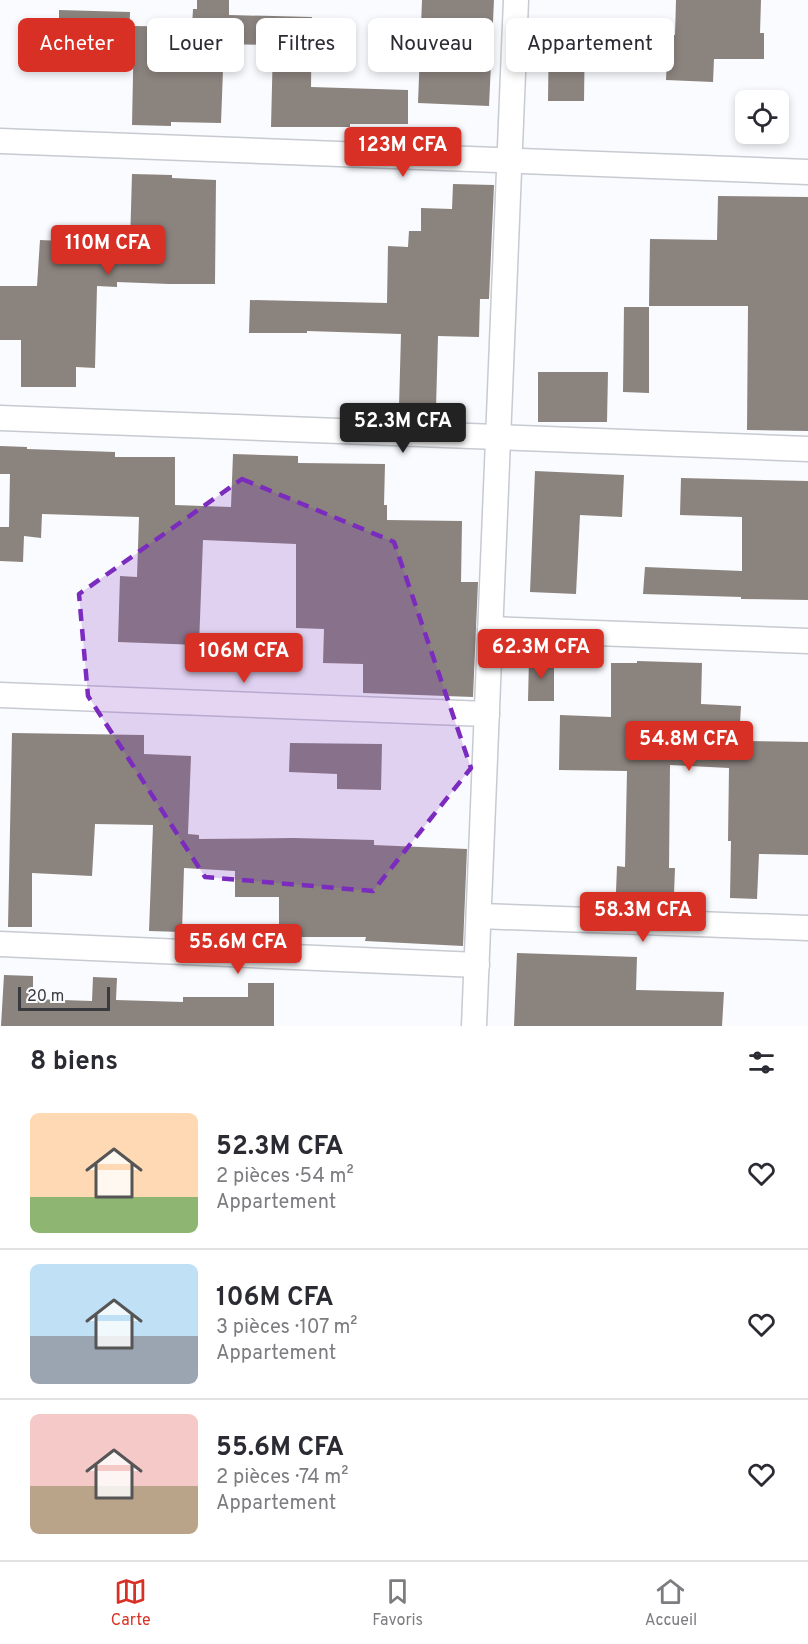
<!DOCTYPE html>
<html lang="fr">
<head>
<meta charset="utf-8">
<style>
  :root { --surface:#fff; --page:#f7f7f7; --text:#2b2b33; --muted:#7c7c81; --line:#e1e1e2; --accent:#d93025 }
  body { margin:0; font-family:Overpass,sans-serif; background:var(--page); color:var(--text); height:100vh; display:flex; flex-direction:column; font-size:22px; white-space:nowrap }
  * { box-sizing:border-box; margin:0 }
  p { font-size:20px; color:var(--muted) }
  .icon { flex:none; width:33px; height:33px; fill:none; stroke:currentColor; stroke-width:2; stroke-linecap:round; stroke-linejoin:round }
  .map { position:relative; height:1026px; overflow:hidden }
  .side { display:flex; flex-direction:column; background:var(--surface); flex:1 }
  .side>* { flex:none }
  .top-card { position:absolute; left:18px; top:18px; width:772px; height:54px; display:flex; gap:12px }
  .tools { position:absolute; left:735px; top:90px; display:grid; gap:12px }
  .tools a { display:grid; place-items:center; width:54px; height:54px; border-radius:9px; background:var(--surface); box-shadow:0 3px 9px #0003; font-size:30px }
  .scale { position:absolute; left:18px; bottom:15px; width:92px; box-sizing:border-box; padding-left:6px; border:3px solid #393a3e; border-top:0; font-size:16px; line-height:21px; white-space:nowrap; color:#393a3e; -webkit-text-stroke:4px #fafbfe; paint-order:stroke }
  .price { position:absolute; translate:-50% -51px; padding:0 14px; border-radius:6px; background:var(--accent); color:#fff; font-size:20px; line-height:39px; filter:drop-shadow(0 2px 3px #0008) }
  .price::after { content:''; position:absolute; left:50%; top:36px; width:18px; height:14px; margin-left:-9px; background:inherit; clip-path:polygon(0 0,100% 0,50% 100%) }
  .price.active { background:#222; color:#fff }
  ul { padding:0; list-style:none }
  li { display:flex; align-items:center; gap:18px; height:150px; padding:0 30px }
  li+li { border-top:2px solid var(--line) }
  li span { display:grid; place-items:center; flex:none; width:168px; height:120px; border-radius:9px; color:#555 }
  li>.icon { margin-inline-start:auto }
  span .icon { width:72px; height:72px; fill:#fffc; stroke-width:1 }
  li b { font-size:26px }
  h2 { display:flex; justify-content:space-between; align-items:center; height:72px; padding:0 30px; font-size:26px }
  .tag { padding:0 21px; border-radius:9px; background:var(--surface); box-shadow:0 3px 9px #0003; font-size:21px; line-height:54px }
  .tag.active { background:var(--accent); color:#fff }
  .tab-bar { display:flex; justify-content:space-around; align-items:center; height:84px; border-top:2px solid var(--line); background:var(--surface); font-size:16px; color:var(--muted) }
  .tab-bar a { display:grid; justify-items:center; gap:3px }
  .tab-bar .active { color:var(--accent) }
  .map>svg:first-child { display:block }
  .building { fill:#8b837e }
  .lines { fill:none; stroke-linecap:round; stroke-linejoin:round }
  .minor-casing { stroke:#c7cad2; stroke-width:27 }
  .minor { stroke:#fff; stroke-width:24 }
  .marked { fill:#7b2cbf; fill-opacity:0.2; stroke:#7b2cbf; stroke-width:4.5; stroke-dasharray:12 8; stroke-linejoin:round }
</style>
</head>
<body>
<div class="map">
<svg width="808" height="1026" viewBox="0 0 808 1026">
  <rect width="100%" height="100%" fill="#fafbfe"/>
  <g class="building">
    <path d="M197 0H229V15L312 17 311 87 408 90V124H350V127H271L273 45 224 44 221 123 171 122V126L132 125 134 26 192 27 193 9H197Z"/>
    <path d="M422 0H494L489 106 418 103Z"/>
    <path d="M676 0H761L760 33H764V59H714L713 82 666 80 668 35H675Z"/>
    <path d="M59 10 130 12 129 48 59 46Z"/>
    <path d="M549 22 585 23 584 101H548Z"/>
    <path d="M132 174 172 175V178L216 180 215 284H169L117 282V287L97 286 95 368 76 367V387H21V340H0V286H37L40 240 130 244Z"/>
    <path d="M453 184 494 185 489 299H480L479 337 438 336 436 408 399 407 401 334 307 331V333H249L250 300 387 303 388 246 408 247 409 231H421V208L452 209Z"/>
    <path d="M718 196 808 197V431L747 430 748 306H649L650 239 717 240Z"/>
    <path d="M624 307H649V393L623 392Z"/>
    <path d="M538 372H608L607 422H538Z"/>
    <path d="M0 446 27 447V449L115 452V457H175V505L231 507 233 454 298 456V463L385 464 384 505H387V520L462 521 461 582H478L473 697 363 693V664L323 663 324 629 296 628V544L203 540 199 645 118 642 120 576 137 577 139 517 42 514 41 538 24 536 23 562 0 561V527H9L10 474H0Z"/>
    <path d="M535 471 624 475 622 517 580 515 576 594 530 592Z"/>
    <path d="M681 478 808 481V600L741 599V597L643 594 645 567 742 571V517L680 515Z"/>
    <path d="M529 658 554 659V701H528Z"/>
    <path d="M637 661 702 663 701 704 741 706 739 741 808 742V855L759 854 757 899 730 898 731 841H728L729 768 670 765 669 868H675L674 894 616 892 617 866 625 867 627 771 559 770 560 715 611 717V663H637Z"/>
    <path d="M12 733 144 735V754L191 756 188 834 199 835V839L294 838 374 840V845L467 849 463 946 365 941 366 937H279V897H235V871L184 868 182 932 149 931 153 825 95 824 92 876 32 873V927H8Z"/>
    <path d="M290 743 382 744 381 790 337 789V774L289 772Z"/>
    <path d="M517 953 637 957 636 990 724 992 722 1026H514Z"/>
    <path d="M4 975 33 976V999L92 1001 93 977 117 978 116 1000 183 1002V997H248V983H274V1026H1Z"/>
  </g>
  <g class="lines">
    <g class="minor-casing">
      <g id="minor">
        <path d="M0 141 808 172"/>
        <path d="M0 418 808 449"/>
        <path d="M490 629 808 641"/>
        <path d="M0 695 487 714"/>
        <path d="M479 916 808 928"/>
        <path d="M0 944 477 965"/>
        <path d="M474 1026 516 0"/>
      </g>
    </g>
    <use href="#minor" class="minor"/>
  </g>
  <path class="marked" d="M242 479 394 542 471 768 373 891 205 877 88 696 79 594Z"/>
</svg>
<div class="tools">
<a><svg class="icon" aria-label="locate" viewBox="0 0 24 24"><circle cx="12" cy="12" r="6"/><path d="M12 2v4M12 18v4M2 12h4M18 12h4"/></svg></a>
</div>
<div class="scale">20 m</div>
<b class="price" style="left:403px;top:178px">123M CFA</b>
<b class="price" style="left:108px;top:276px">110M CFA</b>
<b class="price active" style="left:403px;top:454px">52.3M CFA</b>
<b class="price" style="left:541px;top:680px">62.3M CFA</b>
<b class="price" style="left:244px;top:684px">106M CFA</b>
<b class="price" style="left:689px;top:772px">54.8M CFA</b>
<b class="price" style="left:643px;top:943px">58.3M CFA</b>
<b class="price" style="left:238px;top:975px">55.6M CFA</b>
<div class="top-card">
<a class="tag active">Acheter</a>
<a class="tag">Louer</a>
<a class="tag">Filtres</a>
<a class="tag">Nouveau</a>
<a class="tag">Appartement</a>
</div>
</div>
<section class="side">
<h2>8 biens<svg class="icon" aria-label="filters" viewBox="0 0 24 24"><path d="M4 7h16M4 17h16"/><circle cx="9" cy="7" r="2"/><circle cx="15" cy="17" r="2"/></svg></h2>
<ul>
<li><span style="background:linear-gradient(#ffd9b3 70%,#8fb573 0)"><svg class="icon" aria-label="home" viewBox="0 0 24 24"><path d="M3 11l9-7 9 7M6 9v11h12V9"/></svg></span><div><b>52.3M CFA</b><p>2 pièces · 54 m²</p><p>Appartement</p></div><svg class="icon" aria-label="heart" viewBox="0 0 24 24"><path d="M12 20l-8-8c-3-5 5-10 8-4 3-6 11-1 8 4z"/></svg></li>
<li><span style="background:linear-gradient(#bfe0f5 60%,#9aa5b1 0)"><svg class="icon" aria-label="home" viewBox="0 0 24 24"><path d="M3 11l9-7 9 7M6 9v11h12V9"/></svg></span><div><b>106M CFA</b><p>3 pièces · 107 m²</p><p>Appartement</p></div><svg class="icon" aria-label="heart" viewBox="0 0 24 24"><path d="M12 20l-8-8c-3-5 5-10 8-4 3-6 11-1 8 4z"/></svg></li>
<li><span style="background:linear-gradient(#f6c9c9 60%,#b9a48a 0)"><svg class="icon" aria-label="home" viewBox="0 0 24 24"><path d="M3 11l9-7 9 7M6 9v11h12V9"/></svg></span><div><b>55.6M CFA</b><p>2 pièces · 74 m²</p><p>Appartement</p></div><svg class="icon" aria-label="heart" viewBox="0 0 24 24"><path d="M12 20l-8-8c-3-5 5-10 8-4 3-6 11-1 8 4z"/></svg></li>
</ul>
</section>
<nav class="tab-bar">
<a class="active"><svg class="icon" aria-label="map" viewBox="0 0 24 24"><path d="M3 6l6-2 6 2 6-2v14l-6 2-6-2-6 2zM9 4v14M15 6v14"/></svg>Carte</a>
<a><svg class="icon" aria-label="saved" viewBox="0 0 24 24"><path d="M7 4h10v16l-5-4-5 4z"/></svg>Favoris</a>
<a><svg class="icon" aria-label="home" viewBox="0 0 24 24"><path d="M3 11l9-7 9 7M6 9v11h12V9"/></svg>Accueil</a>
</nav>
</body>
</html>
